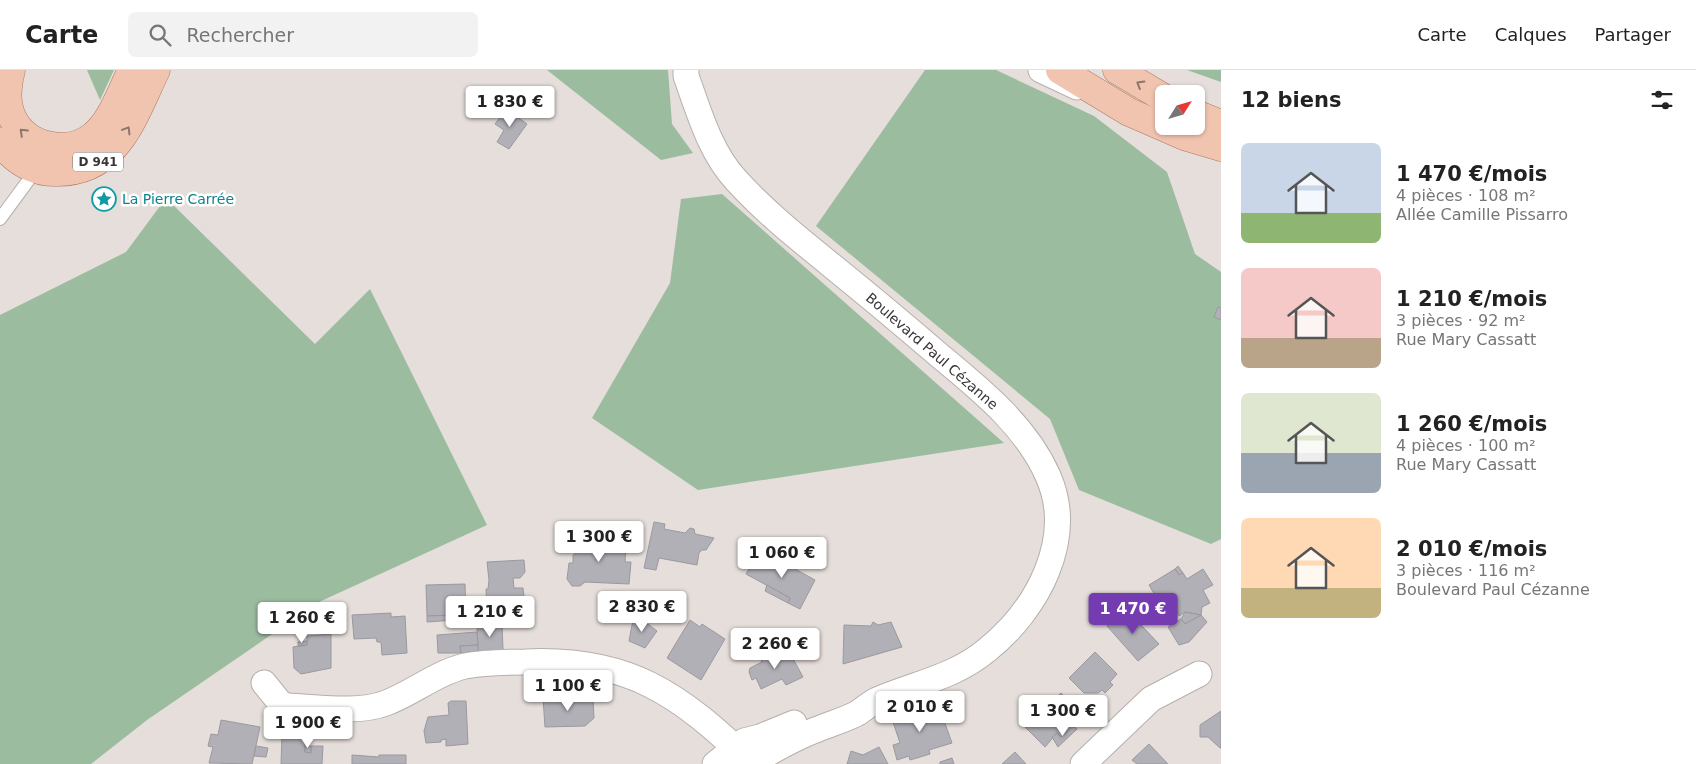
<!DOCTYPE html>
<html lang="fr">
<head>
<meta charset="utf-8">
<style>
  :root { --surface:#fff; --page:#f2f2f2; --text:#222; --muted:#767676; --line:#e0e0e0; --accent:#753cb2 }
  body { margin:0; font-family:"DejaVu Sans",sans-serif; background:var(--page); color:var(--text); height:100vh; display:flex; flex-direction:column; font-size:19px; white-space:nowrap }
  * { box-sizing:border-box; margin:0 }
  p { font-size:16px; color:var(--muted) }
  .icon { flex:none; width:28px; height:28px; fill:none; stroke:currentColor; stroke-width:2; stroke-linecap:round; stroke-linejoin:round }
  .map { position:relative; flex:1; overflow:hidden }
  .sheet { display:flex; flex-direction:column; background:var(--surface); width:475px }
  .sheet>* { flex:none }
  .needle { width:32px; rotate:53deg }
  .controls { position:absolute; left:1155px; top:15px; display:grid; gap:10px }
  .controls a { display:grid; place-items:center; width:50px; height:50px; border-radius:8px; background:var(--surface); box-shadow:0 1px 4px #0004; font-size:25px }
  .price { position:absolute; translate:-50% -42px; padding:0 11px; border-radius:5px; background:#fff; color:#222; font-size:16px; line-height:32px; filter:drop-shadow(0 1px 2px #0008) }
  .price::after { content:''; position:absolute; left:50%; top:30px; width:15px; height:11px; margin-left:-8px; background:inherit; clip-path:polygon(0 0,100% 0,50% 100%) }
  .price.selected { background:var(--accent); color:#fff }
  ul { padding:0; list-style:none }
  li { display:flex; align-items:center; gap:15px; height:125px; padding:0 20px }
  li span { display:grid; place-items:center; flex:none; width:140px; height:100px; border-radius:8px; color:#555 }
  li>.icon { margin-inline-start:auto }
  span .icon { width:60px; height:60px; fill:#fffc; stroke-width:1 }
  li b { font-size:21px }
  h2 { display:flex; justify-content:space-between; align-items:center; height:60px; padding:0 20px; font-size:21px }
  header { display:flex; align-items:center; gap:30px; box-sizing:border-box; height:70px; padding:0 25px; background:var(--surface); border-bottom:1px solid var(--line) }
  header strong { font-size:24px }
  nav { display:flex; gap:28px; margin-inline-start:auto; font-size:18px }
  .search { width:350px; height:45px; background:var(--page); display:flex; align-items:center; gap:12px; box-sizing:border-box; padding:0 18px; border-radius:8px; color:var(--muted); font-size:19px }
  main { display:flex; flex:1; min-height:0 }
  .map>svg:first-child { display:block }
  .green { fill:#9cbca0 }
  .building { fill:#b2b0b7; stroke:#9b999f }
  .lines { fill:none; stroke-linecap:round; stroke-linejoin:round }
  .lane-casing { stroke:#b6afac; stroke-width:14 }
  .street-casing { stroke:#b6afac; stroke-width:27 }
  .primary-casing { stroke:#ab7862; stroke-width:29 }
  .lane { stroke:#fff; stroke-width:12 }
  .street { stroke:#fff; stroke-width:25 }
  .primary { stroke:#f1c4b0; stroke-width:28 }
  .oneway { stroke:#8c766c }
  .labels { text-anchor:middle; stroke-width:5; stroke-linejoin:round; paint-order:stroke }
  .shield { fill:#fff; stroke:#747272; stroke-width:1 }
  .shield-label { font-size:12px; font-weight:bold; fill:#393635 }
  .culture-label { font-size:14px; fill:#0d838f; stroke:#fff; text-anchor:start }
  .street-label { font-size:14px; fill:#393635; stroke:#fff }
</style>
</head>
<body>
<header>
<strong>Carte</strong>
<div class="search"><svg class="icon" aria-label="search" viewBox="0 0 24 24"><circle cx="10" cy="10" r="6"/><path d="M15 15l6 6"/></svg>Rechercher</div>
<nav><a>Carte</a><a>Calques</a><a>Partager</a></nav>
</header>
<main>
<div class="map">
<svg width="1221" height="694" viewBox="0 0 1221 694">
  <rect width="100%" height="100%" fill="#e5deda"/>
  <g class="green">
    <path d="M87 0H114L100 30Z"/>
    <path d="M547 0H668L672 54 693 83 661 90Z"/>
    <path d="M925 0H996L1094 46 1167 102 1195 184 1221 202V469L1211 474 1079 420 1050 349 816 156Z"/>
    <path d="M1187 0H1221V12Z"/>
    <path d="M722 124 1004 373 698 420 592 348 670 213 681 129Z"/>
    <path d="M166 128 315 274 370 219 487 455 319 532 147 650 91 694H0V245L126 182Z"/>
  </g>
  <g class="building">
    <path d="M506 39 527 54 509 79 497 72 504 60 495 54Z"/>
    <path d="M1218 237 1221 238V250L1214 247Z"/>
    <path d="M654 452 665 454 664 459 685 463 690 458 694 459 695 464 714 468 706 480H702L699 483 697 495 659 488 656 500 644 498Z"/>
    <path d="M599 468 626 473 625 492H631L629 514 585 512 580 516H572L567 509 569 493H573V485L576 483 577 470 598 471Z"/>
    <path d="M768 484 815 510 800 539 788 533 790 528 746 504 756 487 764 491Z"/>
    <path d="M524 490 525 502 520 508H513L514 518H523L526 546H516L513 542 508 544V547L501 554 487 544 486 519H488L489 510 487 492Z"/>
    <path d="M1178 496 1183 503 1179 505 1175 499Z"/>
    <path d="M1175 499 1179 505 1183 503 1187 509 1203 499 1213 515 1203 520 1210 533 1202 537 1201 545 1185 542 1179 546 1176 540 1169 538 1170 531 1167 526 1161 529 1156 527 1149 515Z"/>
    <path d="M465 514 466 550H455V545L427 546 426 515Z"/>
    <path d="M767 515 790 528 788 533 765 521Z"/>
    <path d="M1125 538 1159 574 1138 591 1107 556Z"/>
    <path d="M1185 542 1201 545 1185 554 1181 549Z"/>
    <path d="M391 543V547L405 546 407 583 382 585 381 572H377L376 568 354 569 352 545Z"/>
    <path d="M487 544 501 554 487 555Z"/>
    <path d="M455 545V550L427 552V546Z"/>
    <path d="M1201 545 1207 552 1189 572 1179 575 1168 557 1181 549 1185 554Z"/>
    <path d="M633 550 645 552 657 561 645 578 629 571Z"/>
    <path d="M690 550 700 557 702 554 725 569 701 610 667 588Z"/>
    <path d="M873 552 878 555 891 552 902 577 843 594 844 555 871 556Z"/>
    <path d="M502 554 503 580 478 581 477 556Z"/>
    <path d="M477 562 478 575 460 576 461 583H438L437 565Z"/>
    <path d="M331 564V598L301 604 294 598 293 577 307 575V566Z"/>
    <path d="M307 571V575L298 576V572Z"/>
    <path d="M478 575V581L461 583 460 576Z"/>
    <path d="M781 580 787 589 792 587 803 607 786 615 782 609 761 619 756 608 752 610 749 602 750 598 762 592 759 586 769 581 771 585Z"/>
    <path d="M1095 582 1117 604 1110 612 1113 615 1105 623 1102 620 1098 623H1084L1069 608Z"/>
    <path d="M1061 623 1083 646 1061 667 1057 663 1045 677 1025 657Z"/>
    <path d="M564 626V632L593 628 594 648 585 656 545 657 543 628Z"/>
    <path d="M451 631H466L468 674 446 676V669L441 670V672L426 673 424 661 428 647 449 645 448 633Z"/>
    <path d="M938 634 952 673 929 680 930 684 910 690 909 686 897 690 893 675 900 673 892 649Z"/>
    <path d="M1221 641V678H1220L1208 667H1200V655Z"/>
    <path d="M221 650 260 657 252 694 209 693 213 677 208 676 211 664 218 665Z"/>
    <path d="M1074 656 1077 659 1058 677 1052 667 1057 663 1061 667Z"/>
    <path d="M282 663H305V682L311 683V676H323L322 694H281Z"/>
    <path d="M1149 674 1168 694H1137L1132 690Z"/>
    <path d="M256 676 268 678 266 687 254 686Z"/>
    <path d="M305 676H311V683L305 682Z"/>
    <path d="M879 677 888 694H847L851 681 863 685Z"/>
    <path d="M1015 682 1026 694H1002Z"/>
    <path d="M352 685 379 687V685H406V694H352Z"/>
    <path d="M952 688 954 694H940V692Z"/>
  </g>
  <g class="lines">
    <g class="lane-casing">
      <path id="lane" d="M0 149 36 100"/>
    </g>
    <g class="street-casing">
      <g id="street">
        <path d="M686 0V6C699 42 710 82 736 110 765 142 798 168 831 195 868 225 904 255 940 286 981 320 1026 356 1048 406 1076 469 1037 540 987 580 955 607 914 614 877 630 869 634 863 640 856 644 844 650 830 654 818 659 794 668 772 681 750 694"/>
        <path d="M1041 0 1077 17"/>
        <path d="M264 613 281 634 288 636C318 637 357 644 386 633 413 623 436 603 465 596 484 592 505 592 525 592 628 587 680 624 751 693"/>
        <path d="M715 694 744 671 760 667 794 653"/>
        <path d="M1083 694 1151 629 1199 604"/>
      </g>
    </g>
    <g class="primary-casing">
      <g id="primary">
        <path d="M11 0C7 17 5 33 13 49 27 77 68 86 93 66 112 51 121 21 132 0"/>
        <path d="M1060 0 1129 42 1184 66 1221 77"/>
        <path d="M1117 0 1164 28"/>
        <path d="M1196 44 1221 54"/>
        <path d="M0 72C14 90 32 102 55 102 118 103 133 47 156 0"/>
      </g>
    </g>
    <use href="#lane" class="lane"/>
    <use href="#street" class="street"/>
    <use href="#primary" class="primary"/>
  </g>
  <defs><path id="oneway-chevron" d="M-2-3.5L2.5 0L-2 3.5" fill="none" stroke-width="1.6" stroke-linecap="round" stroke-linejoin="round" transform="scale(1.25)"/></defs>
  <g class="oneway">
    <use href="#oneway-chevron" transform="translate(1140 14) rotate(-149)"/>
    <use href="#oneway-chevron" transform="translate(127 60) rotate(-59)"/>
    <use href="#oneway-chevron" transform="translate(23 62) rotate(-136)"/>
  </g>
  <defs>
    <g id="sight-ring" transform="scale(1.25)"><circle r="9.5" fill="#fff" stroke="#0f9aa8" stroke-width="1.5"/><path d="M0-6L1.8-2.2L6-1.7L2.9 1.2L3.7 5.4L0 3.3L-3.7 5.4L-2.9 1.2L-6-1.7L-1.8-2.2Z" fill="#0f9aa8"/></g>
  </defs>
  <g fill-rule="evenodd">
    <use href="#sight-ring" x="104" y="129"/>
  </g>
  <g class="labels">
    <rect class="shield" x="73" y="82.5" width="50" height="19" rx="4"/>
    <g class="shield-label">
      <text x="98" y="96">D 941</text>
    </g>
    <g class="culture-label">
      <text x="122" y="134">La Pierre Carrée</text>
    </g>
    <g class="street-label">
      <text transform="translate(932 281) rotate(41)" y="5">Boulevard Paul Cézanne</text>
    </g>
  </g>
</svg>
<div class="controls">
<a><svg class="needle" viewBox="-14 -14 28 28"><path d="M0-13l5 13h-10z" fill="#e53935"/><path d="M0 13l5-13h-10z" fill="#767676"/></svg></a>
</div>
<b class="price" style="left:510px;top:58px">1 830 €</b>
<b class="price" style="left:599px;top:493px">1 300 €</b>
<b class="price" style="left:782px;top:509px">1 060 €</b>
<b class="price" style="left:642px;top:563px">2 830 €</b>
<b class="price selected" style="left:1133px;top:565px">1 470 €</b>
<b class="price" style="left:490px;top:568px">1 210 €</b>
<b class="price" style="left:302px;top:574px">1 260 €</b>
<b class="price" style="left:775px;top:600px">2 260 €</b>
<b class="price" style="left:568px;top:642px">1 100 €</b>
<b class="price" style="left:920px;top:663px">2 010 €</b>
<b class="price" style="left:1063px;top:667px">1 300 €</b>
<b class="price" style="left:308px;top:679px">1 900 €</b>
</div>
<section class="sheet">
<h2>12 biens<svg class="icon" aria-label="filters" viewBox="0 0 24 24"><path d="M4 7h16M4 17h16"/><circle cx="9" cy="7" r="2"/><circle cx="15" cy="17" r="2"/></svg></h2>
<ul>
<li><span style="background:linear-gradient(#c9d6e8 70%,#8fb573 0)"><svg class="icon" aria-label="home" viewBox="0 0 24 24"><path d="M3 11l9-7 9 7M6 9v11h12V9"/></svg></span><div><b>1 470 €/mois</b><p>4 pièces · 108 m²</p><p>Allée Camille Pissarro</p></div></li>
<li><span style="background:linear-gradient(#f6c9c9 70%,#b9a48a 0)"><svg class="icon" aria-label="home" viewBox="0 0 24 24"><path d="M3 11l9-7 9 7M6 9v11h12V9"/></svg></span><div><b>1 210 €/mois</b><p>3 pièces · 92 m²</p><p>Rue Mary Cassatt</p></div></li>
<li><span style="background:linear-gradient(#dfe7d0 60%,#9aa5b1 0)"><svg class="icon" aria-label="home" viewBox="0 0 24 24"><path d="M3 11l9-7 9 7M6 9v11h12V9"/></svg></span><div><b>1 260 €/mois</b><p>4 pièces · 100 m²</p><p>Rue Mary Cassatt</p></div></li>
<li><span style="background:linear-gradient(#ffd9b3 70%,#c2b280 0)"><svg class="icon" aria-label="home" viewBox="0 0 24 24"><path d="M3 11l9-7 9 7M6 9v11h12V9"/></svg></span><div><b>2 010 €/mois</b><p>3 pièces · 116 m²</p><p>Boulevard Paul Cézanne</p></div></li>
</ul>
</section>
</main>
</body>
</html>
